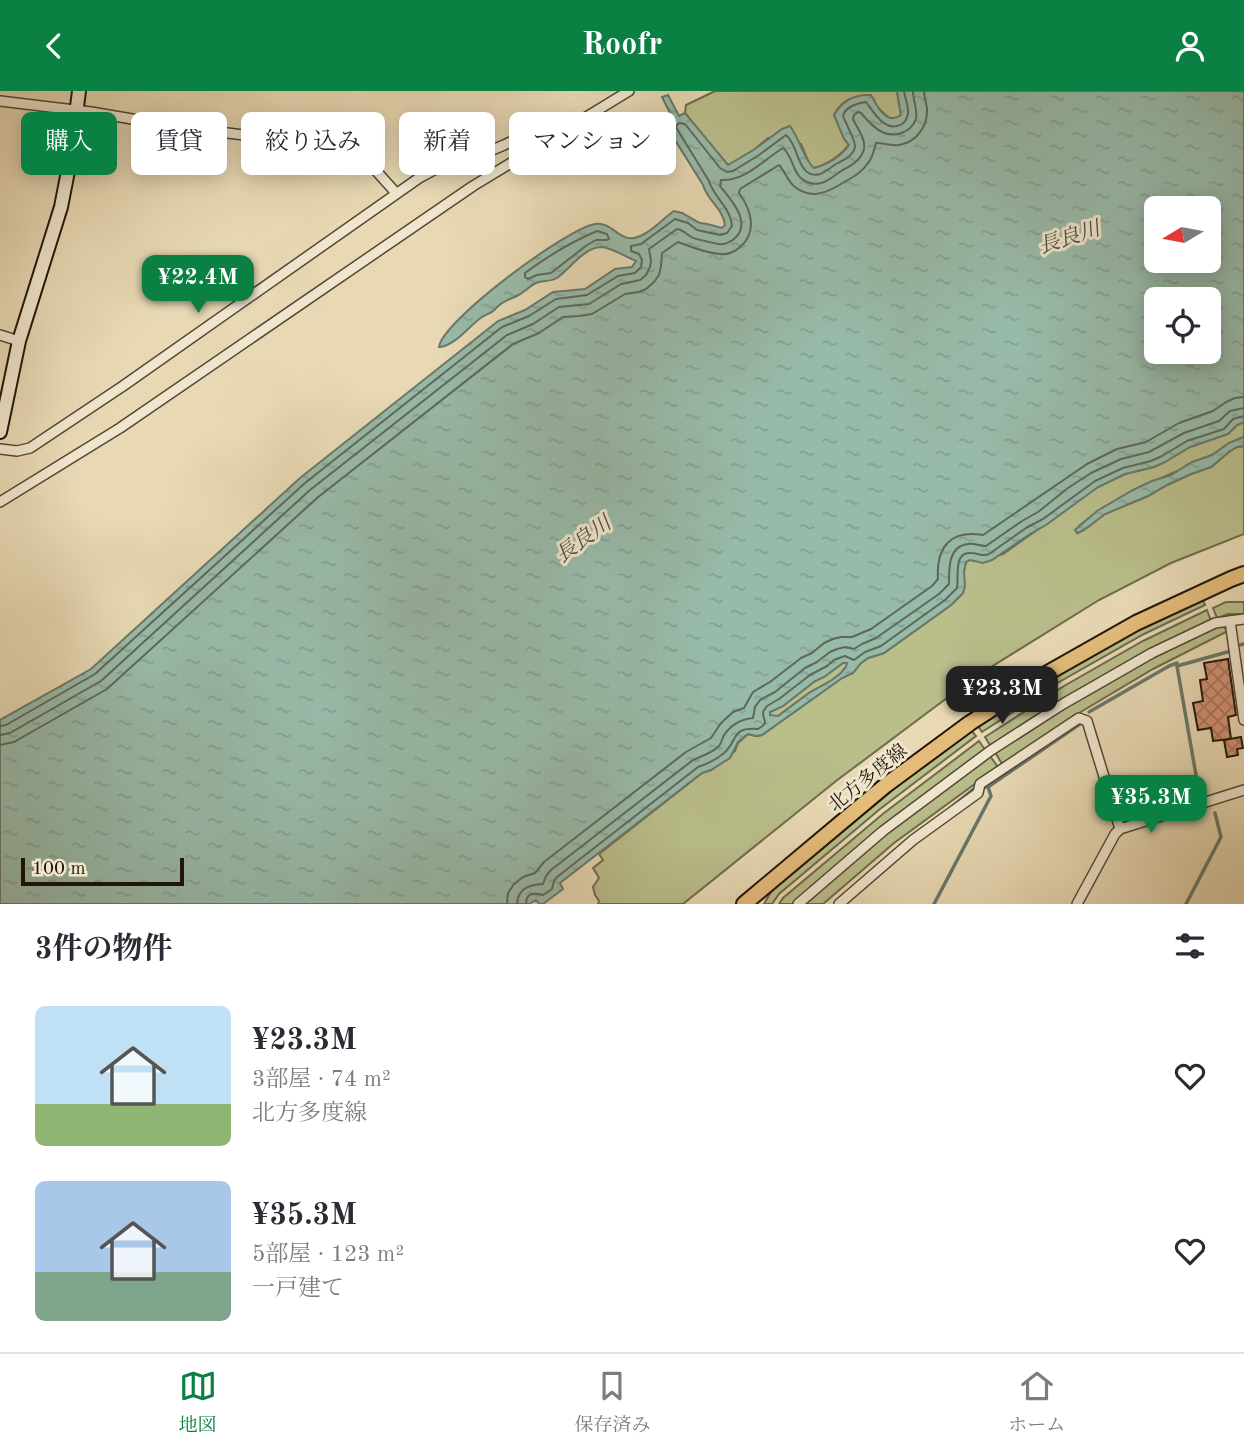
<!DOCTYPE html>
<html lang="ja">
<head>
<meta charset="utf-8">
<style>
  :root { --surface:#fff; --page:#f7f7f7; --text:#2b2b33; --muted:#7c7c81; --line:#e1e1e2; --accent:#0b8043 }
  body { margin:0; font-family:"Old Standard TT","Noto Serif JP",serif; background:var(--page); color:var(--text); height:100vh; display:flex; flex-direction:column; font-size:26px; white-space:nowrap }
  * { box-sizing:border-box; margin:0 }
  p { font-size:23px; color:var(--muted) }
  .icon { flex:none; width:38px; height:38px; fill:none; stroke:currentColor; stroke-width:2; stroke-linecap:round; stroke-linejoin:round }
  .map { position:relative; height:813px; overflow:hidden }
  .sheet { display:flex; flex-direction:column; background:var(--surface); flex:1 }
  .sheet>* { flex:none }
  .banner { position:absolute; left:21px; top:21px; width:700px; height:63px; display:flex; gap:14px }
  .needle { width:46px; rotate:260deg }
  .buttons { position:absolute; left:1144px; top:105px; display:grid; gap:14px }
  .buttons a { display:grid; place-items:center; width:77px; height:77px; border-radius:10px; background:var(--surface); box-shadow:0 4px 18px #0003; font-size:35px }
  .scale { position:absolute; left:21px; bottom:18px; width:163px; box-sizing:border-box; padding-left:7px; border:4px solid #221609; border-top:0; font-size:19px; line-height:24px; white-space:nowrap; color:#221609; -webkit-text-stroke:5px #f0e6ce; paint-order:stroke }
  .price { position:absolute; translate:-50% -60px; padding:0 16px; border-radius:14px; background:var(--accent); color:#fff; font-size:23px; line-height:46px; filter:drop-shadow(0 2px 4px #0008) }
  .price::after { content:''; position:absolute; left:50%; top:42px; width:21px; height:16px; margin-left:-10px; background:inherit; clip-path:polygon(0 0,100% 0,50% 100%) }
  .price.on { background:#222; color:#fff }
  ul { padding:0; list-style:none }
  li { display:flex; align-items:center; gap:21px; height:175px; padding:0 35px }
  li span { display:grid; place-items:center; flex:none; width:196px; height:140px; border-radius:10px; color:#555 }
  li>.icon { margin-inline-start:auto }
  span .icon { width:84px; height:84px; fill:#fffc; stroke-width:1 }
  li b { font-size:30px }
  h2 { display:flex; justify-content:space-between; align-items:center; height:84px; padding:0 35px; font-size:30px }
  .chip { padding:0 24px; border-radius:10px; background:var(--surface); box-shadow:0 4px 18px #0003; font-size:24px; line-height:63px }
  .chip.on { background:var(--accent); color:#fff }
  header { display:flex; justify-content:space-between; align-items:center; height:91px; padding:0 35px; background:var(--accent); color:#fff; font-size:32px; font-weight:600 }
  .tabs { display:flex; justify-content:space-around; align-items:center; height:98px; border-top:2px solid var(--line); background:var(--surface); font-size:19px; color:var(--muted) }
  .tabs a { display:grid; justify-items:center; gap:4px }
  .tabs .on { color:var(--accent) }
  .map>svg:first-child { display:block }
  .green { fill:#b9be8b; stroke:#6e6a4a; stroke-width:2 }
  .water { fill:url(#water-ripples); stroke:#697869; stroke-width:2; fill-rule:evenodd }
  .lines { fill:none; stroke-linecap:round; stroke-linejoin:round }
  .shore { stroke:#5d6859; stroke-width:2 }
  .stream { stroke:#697869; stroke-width:3.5 }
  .building { fill:url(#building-cross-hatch); stroke:#221609; stroke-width:2 }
  .minor-casing { stroke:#544734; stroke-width:12 }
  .secondary-casing { stroke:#221609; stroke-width:16 }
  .primary-casing { stroke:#221609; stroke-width:18 }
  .minor { stroke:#f0e6ce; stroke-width:9 }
  .secondary { stroke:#f0e6ce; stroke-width:12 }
  .primary { stroke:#e4bc7a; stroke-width:14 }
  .labels { text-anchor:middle; stroke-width:6; stroke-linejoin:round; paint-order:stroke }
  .street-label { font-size:19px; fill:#221609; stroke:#f0e6ce }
  .water-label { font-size:21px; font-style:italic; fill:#4b4f41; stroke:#f0e6ce }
</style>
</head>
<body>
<header><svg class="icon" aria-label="back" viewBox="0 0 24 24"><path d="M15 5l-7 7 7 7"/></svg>Roofr<svg class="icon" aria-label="person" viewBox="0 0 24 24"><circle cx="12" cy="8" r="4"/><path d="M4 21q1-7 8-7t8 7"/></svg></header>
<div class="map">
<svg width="1244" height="813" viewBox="0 0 1244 813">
  <defs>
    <pattern id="water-ripples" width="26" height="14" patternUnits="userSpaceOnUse" patternTransform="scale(1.75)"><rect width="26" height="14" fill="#98baa9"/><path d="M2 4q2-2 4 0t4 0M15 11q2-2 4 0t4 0" fill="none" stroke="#839f90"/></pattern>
    <pattern id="building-cross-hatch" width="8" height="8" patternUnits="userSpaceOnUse" patternTransform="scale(1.75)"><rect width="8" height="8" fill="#d19172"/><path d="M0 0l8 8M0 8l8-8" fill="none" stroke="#a9755c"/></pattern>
  </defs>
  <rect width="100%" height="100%" fill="#e8d9b4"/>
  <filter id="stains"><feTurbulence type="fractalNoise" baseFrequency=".00286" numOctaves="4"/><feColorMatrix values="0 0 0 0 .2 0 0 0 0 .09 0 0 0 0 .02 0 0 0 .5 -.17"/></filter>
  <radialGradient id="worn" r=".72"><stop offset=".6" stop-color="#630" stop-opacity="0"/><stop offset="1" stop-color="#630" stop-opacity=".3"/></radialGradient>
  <g class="green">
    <path d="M715 0H897L901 24 899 27H889L877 16 873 7C854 5 844 6 834 24L849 53C842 64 826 74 814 77L810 75 801 53 768 47 755 58 729 74 726 73 685 22 686 14Z"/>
    <path d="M1244 331V346C1231 350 1222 359 1210 365 1163 388 1120 401 1079 435L1078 442 1084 439 1105 423 1148 405 1167 394 1191 383 1211 376 1230 360 1237 356 1244 355V443L1171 472 1099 509 975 586 836 690 683 813H598L599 810 595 804 593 796 599 787 593 777 603 769 599 763 702 682 711 679 735 660 738 652 748 643 756 645 762 644 842 587 853 582 861 572 868 567 884 562 951 514 963 502 964 480 966 471 970 468 974 470 1003 463 1098 396 1125 383 1154 376 1190 356 1228 343 1237 334Z"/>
    <path d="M1202 507 1205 514 1144 543 1061 590 982 641 978 635 1055 585 1139 536Z"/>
    <path d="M1226 511H1244V523H1228L1217 527 1213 517Z"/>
    <path d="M1207 519 1211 530 991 656 985 646 1064 595 1143 550Z"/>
    <path d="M1219 534 1224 536 1228 540 1153 578 1069 628 1002 673 995 661 1065 616 1153 566Z"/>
    <path d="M843 572H847L846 576 841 582 832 589 809 602 778 625H770V621L783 615 815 590 824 586Z"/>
    <path d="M971 639 976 645 880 718 779 803 772 813H764L772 799 873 713Z"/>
    <path d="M979 650 986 660 881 739 792 813H779L783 807 884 722Z"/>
    <path d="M990 665 998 676 894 752 823 813H803L886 743Z"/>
  </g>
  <g class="water">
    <path d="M897 0H1244V331L1237 334 1228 343 1190 356 1165 371 1154 376 1125 383 1098 396 1046 434 1030 443 992 469 983 472 970 469 966 471 964 480 965 495 963 502 951 514 884 562 868 567 861 572 853 582 842 587 762 644 756 645 748 643 738 651 730 667 711 679 702 682 560 792 563 798 543 813H539L536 809 529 813H0V629L91 578 300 387 498 230 525 219 553 201 585 198 615 178 632 176 636 170C626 166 610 156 601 156 583 157 570 178 557 187 550 191 543 189 536 192 531 194 528 198 523 201 518 206 510 207 504 211 499 213 496 218 492 221 488 223 485 224 482 226 469 235 455 255 439 256 442 230 566 138 595 133 611 130 619 150 634 147 649 144 662 128 674 120L682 122 700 132 707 133 722 137 725 134C723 118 707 109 703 94L665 33 673 28 662 6 668 4 679 25 685 22 728 74 755 58 782 38 790 35C799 47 805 70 814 77 827 74 842 65 849 54L844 48 834 24C842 10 855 3 871 4 877 15 886 35 901 24ZM1157 117H1209V170H1157ZM1157 208H1209V261H1157ZM843 572H847L846 576 841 582 832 589 809 602 778 625 770 624V621L783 615 815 590 824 586Z"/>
    <path d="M1244 346V355L1237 356 1230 360 1211 376 1191 383 1167 394 1148 405 1105 423 1084 439 1077 442 1075 439 1097 420 1133 399 1152 390 1171 384 1192 371 1212 364 1229 352Z"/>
  </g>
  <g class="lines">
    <g class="shore">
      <path d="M597 140 607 143 609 148 606 149H596L587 154 551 182 537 184 528 188 525 186V182C548 165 571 151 597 140Z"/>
      <path d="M0 635 6 634 95 583 305 392 502 236 529 225 556 208 587 204 618 185 635 182 641 176 642 169 639 163 631 160V155L641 153 675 128 688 132 697 139 720 144 727 142 732 135C731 117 714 107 709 90L677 38 676 35 679 32 685 33 720 77 727 81 733 80 759 64 786 44C797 53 797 74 807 81 818 89 828 78 836 73 843 69 854 65 855 55 856 52 845 30 843 25 845 16 857 12 866 11 873 20 885 43 902 33 905 31 907 27 908 23 909 16 905 8 904 0"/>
      <path d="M0 644 10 642 101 590 310 399 507 244 533 233 559 216 589 213 621 193 640 189 646 184 650 176 651 170 649 158 677 138C683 139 685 142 691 146 696 149 711 151 718 153 724 154 729 152 734 148 753 132 731 109 720 95L721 89C746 90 763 69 783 57 794 66 792 85 807 91 821 97 831 87 841 80 850 75 861 70 864 58 866 48 857 37 853 28L854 24 858 21 861 22C866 28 874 37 882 41 894 47 911 42 916 28 918 19 913 10 913 0"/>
      <path d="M0 654 14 651 107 598 317 407 513 253 539 242 563 226 579 225 592 223 625 203 639 201 646 198 654 191 659 184 661 175 662 162 678 151C691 156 705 162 720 163 727 164 735 161 740 156 758 141 751 118 739 102L740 98 779 74C785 80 787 90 795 96 813 110 830 100 846 90 855 85 862 81 868 72 873 66 874 59 876 52 883 52 891 55 899 54 917 51 928 35 927 17 926 11 924 6 924 0"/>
      <path d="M507 813 508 802 514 793 523 786 535 782 544 771 686 661 711 647 721 632 733 621 744 617 753 601 770 591 801 567 812 562 824 552 833 548 841 546H852L871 538 932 495 938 488C936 455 951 439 983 444L1087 373 1117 358 1146 351 1179 332 1213 320 1226 311 1235 307 1244 306"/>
      <path d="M517 813C518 797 529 794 543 793L546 785 551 779 693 669C702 665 712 662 719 655 722 651 722 648 724 644 731 634 742 628 753 627L755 616 760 609 775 601 805 577 817 571 830 561 837 558 845 556 854 558 862 553 876 547 939 503 949 493C949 478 948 455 968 453 974 452 979 455 986 455L1022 430 1038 421 1068 397 1091 382 1121 368 1149 361 1184 342 1219 330 1230 320 1244 317"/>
      <path d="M526 813C526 801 535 802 543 804L552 798 554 790 557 786 698 676C707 673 716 669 724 662 739 649 730 636 758 638 770 631 763 631 763 621L767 615 779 608 810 584 827 575 834 569 845 565 854 569 865 561 881 555 945 509 957 497C959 487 953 460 971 462 979 462 981 466 989 463L1026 437 1043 428 1095 390 1123 377 1151 370 1162 365 1187 350 1224 338 1233 328 1244 325"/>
    </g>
    <g class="stream">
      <path d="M1240 554 1244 553"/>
      <path d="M1177 575 1200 707"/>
      <path d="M1089 621 1169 575 1177 572V575L1231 560"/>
      <path d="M984 696H988L1080 633"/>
      <path d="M948 719 975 697"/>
      <path d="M934 813 991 705 988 696"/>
      <path d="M1186 813 1221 746 1215 722"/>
    </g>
  </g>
  <g class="building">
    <path d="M1228 568 1236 624 1228 626 1231 648 1213 650 1211 637 1198 639 1193 612 1203 610 1200 589 1207 588 1204 572Z"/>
    <path d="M1241 646 1243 657 1237 658 1238 664 1227 666 1224 649Z"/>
  </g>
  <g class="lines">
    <g class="minor-casing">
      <g id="minor">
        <path d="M0 10 91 21 179 36 350 57 361 63 396 102"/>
        <path d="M0 244 19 250"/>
        <path d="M0 358 17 360 30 357 123 295 419 87 449 71 490 60 504 54 557 29 582 27"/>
        <path d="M0 411 120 337 473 95 629 0"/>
        <path d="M1230 530 1244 629"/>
        <path d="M798 813 883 740 990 660 1063 613 1152 562 1215 532 1244 528"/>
        <path d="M839 813 913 749 978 702 980 693 1079 627 1087 630 1120 738"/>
        <path d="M1077 813 1115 743 1120 738 1244 699"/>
      </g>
    </g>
    <g class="secondary-casing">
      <path id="secondary" d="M0 341 19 250 61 116 70 70 79 0"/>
    </g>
    <g class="primary-casing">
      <path id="primary" d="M744 813 886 694 970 632 1044 584 1136 532 1231 488 1244 483"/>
    </g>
    <use href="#minor" class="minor"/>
    <use href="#secondary" class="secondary"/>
    <use href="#primary" class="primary"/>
  </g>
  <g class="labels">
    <g class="street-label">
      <text transform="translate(867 686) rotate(-39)" y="7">北方多度線</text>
    </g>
    <g class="water-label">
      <text transform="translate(1069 146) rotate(-18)" y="7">長良川</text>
      <text transform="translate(583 448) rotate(-36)" y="7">長良川</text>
    </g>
  </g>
  <rect width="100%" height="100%" filter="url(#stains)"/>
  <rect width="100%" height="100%" fill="url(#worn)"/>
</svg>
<div class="buttons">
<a><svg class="needle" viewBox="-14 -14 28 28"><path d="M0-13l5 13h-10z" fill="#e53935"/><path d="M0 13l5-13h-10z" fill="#7c7c81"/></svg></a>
<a><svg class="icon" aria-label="locate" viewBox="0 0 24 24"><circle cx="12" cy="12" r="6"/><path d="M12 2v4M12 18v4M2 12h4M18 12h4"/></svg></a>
</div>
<div class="scale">100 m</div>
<b class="price" style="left:198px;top:224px">¥22.4M</b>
<b class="price on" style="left:1002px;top:635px">¥23.3M</b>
<b class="price" style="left:1151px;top:744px">¥35.3M</b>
<div class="banner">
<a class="chip on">購入</a>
<a class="chip">賃貸</a>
<a class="chip">絞り込み</a>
<a class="chip">新着</a>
<a class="chip">マンション</a>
</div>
</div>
<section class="sheet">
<h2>3件の物件<svg class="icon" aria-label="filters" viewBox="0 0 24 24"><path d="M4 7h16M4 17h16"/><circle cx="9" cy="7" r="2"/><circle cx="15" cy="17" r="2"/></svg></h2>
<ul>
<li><span style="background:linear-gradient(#bfe0f5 70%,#8fb573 0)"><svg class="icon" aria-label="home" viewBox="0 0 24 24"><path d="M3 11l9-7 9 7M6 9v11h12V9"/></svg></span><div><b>¥23.3M</b><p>3部屋 · 74 m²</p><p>北方多度線</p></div><svg class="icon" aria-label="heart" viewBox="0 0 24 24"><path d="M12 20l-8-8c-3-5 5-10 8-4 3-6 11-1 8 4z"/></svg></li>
<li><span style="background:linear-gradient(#a9c7e8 65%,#7fa58c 0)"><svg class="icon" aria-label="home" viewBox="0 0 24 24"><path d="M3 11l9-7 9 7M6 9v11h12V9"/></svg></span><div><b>¥35.3M</b><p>5部屋 · 123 m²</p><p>一戸建て</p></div><svg class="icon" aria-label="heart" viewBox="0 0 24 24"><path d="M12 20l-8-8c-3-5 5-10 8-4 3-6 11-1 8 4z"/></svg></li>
</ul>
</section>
<nav class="tabs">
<a class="on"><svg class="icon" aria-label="map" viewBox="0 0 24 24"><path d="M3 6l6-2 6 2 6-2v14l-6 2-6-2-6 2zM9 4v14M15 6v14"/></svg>地図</a>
<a><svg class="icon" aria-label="saved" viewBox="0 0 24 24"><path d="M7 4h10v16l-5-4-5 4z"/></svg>保存済み</a>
<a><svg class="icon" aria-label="home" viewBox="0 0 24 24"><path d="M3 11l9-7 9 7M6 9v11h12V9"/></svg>ホーム</a>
</nav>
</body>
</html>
